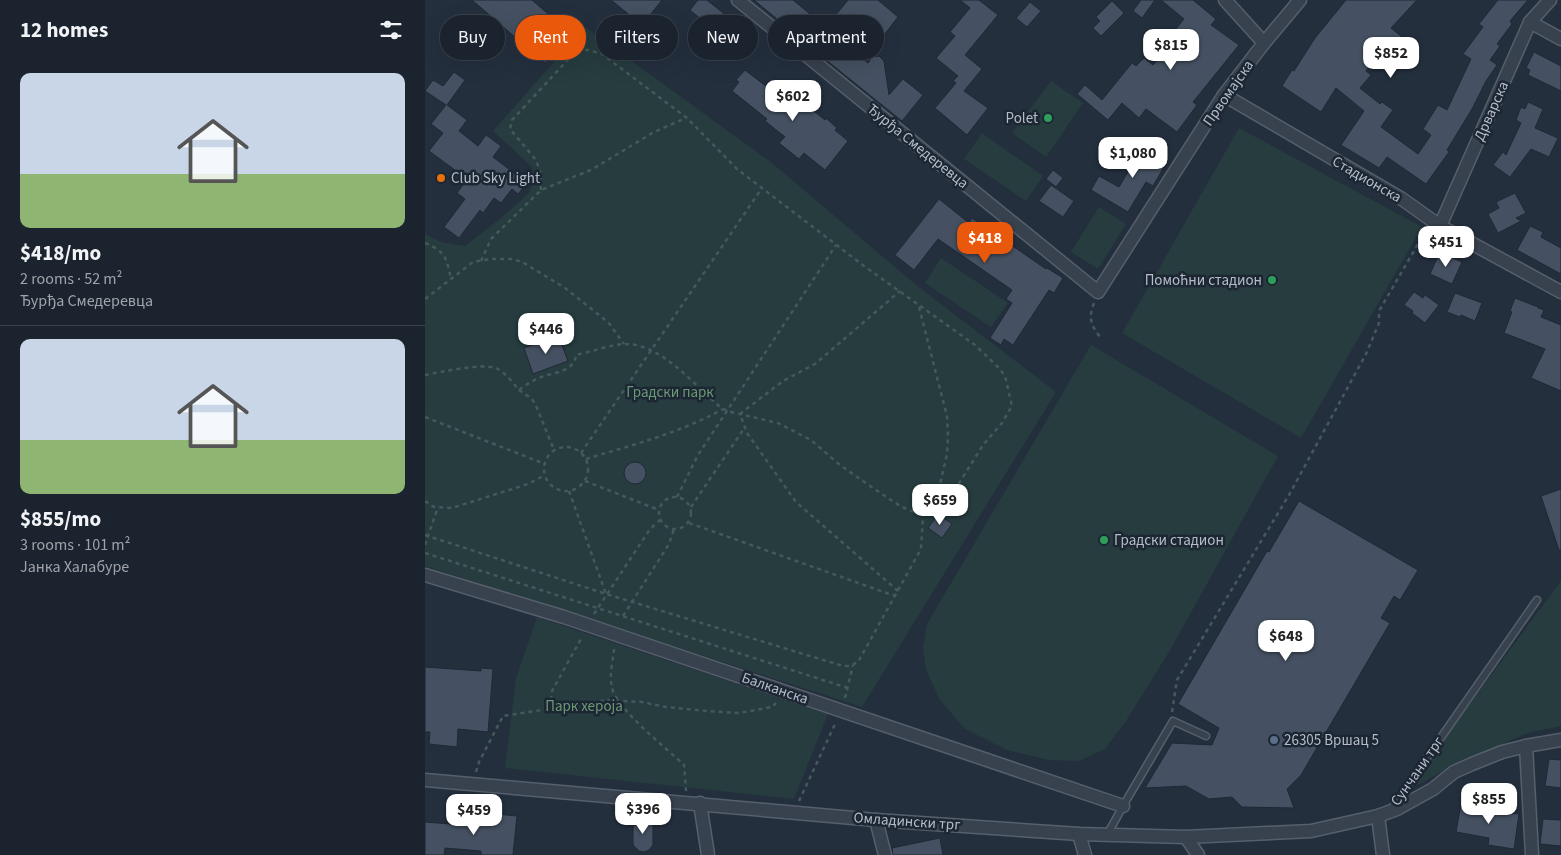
<!DOCTYPE html>
<html lang="en">
<head>
<meta charset="utf-8">
<style>
  :root { --surface:#1b232e; --page:#242b36; --text:#f1f3f6; --muted:#a0a4aa; --line:#39404a; --accent:#ea580c }
  body { margin:0; font-family:"Source Sans 3",sans-serif; background:var(--page); color:var(--text); height:100vh; display:flex; flex-direction:column; font-size:19px; white-space:nowrap }
  * { box-sizing:border-box; margin:0 }
  p { font-size:16px; color:var(--muted) }
  .icon { flex:none; width:28px; height:28px; fill:none; stroke:currentColor; stroke-width:2; stroke-linecap:round; stroke-linejoin:round }
  .map { position:relative; flex:1; overflow:hidden }
  .panel { display:flex; flex-direction:column; background:var(--surface); width:425px }
  .panel>* { flex:none }
  .banner { position:absolute; left:15px; top:15px; width:475px; height:45px; display:flex; gap:10px }
  .price { position:absolute; translate:-50% -42px; padding:0 11px; border-radius:10px; background:#fff; color:#222; font-size:16px; line-height:32px; filter:drop-shadow(0 1px 2px #0008) }
  .price::after { content:''; position:absolute; left:50%; top:30px; width:15px; height:11px; margin-left:-8px; background:inherit; clip-path:polygon(0 0,100% 0,50% 100%) }
  .price.selected { background:var(--accent); color:#fff }
  ul { padding:0; list-style:none }
  li { display:grid; align-content:center; gap:10px; height:265px; padding:0 20px }
  li+li { border-top:1px solid var(--line) }
  li span { display:grid; place-items:center; height:155px; border-radius:10px; color:#555 }
  li>.icon { margin-inline-start:auto }
  span .icon { width:90px; height:90px; fill:#fffc; stroke-width:1 }
  li b { font-size:21px }
  h2 { display:flex; justify-content:space-between; align-items:center; height:60px; padding:0 20px; font-size:21px }
  .tag { padding:0 18px; border-radius:22px; background:var(--surface); box-shadow:0 5px 20px #0002,0 0 0 1px var(--line); font-size:18px; line-height:45px }
  .tag.selected { background:var(--accent); color:#fff }
  main { display:flex; flex:1; min-height:0 }
  .map>svg:first-child { display:block }
  .green { fill:#263c3f }
  .building { fill:#455162; stroke:#1f2835 }
  .lines { fill:none; stroke-linecap:round; stroke-linejoin:round }
  .lane-casing { stroke:#565f6c; stroke-width:9 }
  .street-casing { stroke:#565f6c; stroke-width:15 }
  .path { stroke:#44595c; stroke-width:2.5; stroke-dasharray:4 4; stroke-linecap:butt }
  .lane { stroke:#38414e; stroke-width:6 }
  .street { stroke:#38414e; stroke-width:12 }
  .leisure-dot { fill:#2e9e5b; stroke:#1d2633; stroke-width:2 }
  .food-dot { fill:#e8710a; stroke:#1d2633; stroke-width:2 }
  .service-dot { fill:#5c6f8a; stroke:#1d2633; stroke-width:2 }
  .labels { text-anchor:middle; stroke-width:5; stroke-linejoin:round; paint-order:stroke }
  .street-label { font-size:15px; fill:#b4bcc9; stroke:#1d2633 }
  .poi-label { font-size:15px; fill:#b4bcc9; stroke:#1d2633; text-anchor:start }
  .park-label { font-size:15px; fill:#6b9a76; stroke:#1d2633 }
</style>
</head>
<body>
<main>
<section class="panel">
<h2>12 homes<svg class="icon" aria-label="filters" viewBox="0 0 24 24"><path d="M4 7h16M4 17h16"/><circle cx="9" cy="7" r="2"/><circle cx="15" cy="17" r="2"/></svg></h2>
<ul>
<li><span style="background:linear-gradient(#c9d6e8 65%,#8fb573 0)"><svg class="icon" aria-label="home" viewBox="0 0 24 24"><path d="M3 11l9-7 9 7M6 9v11h12V9"/></svg></span><div><b>$418/mo</b><p>2 rooms · 52 m²</p><p>Ђурђа Смедеревца</p></div></li>
<li><span style="background:linear-gradient(#c9d6e8 65%,#8fb573 0)"><svg class="icon" aria-label="home" viewBox="0 0 24 24"><path d="M3 11l9-7 9 7M6 9v11h12V9"/></svg></span><div><b>$855/mo</b><p>3 rooms · 101 m²</p><p>Јанка Халабуре</p></div></li>
</ul>
</section>
<div class="map">
<svg width="1136" height="855" viewBox="0 0 1136 855">
  <rect width="100%" height="100%" fill="#242f3e"/>
  <g class="green">
    <path d="M160 27 347 163 490 284 631 392 437 707 0 566V234L16 242 40 246 76 218 103 194 109 180 107 167 68 131Z"/>
    <path d="M626 81 658 103 621 157 587 133Z"/>
    <path d="M814 128 997 227 876 438 697 333Z"/>
    <path d="M557 133 618 176 601 201 539 159Z"/>
    <path d="M674 207 701 224 673 269 646 252Z"/>
    <path d="M516 258 583 303 566 327 500 283Z"/>
    <path d="M666 345 853 456 744 652 701 721 680 749 654 761 624 760 582 750 540 729 515 700 501 670 498 648 502 624Z"/>
    <path d="M1136 581V726L1102 733 1027 766 991 786 989 779Z"/>
    <path d="M112 617 403 714 369 799 80 768 91 678Z"/>
  </g>
  <g class="building">
    <path d="M47 0H107L145 33 120 63Z"/>
    <path d="M186 0H237L217 25Z"/>
    <path d="M273 0H282L308 21 296 36 265 10Z"/>
    <path d="M329 0H368L401 27 423 0H453L473 17 456 39 432 20 414 43 438 61 439 60 443 63 447 57 454 56 459 61 464 95 478 79 498 95 477 121 385 47H386Z"/>
    <path d="M535 0H554L573 15 540 55 557 69 539 91 563 108 542 135 510 108 531 83 528 81 533 76 511 58 530 36 525 32 545 8Z"/>
    <path d="M716 0H730L717 18 708 11Z"/>
    <path d="M736 0H768L791 19 786 25 814 45 768 102 772 105 752 132 721 109 714 118 697 103 683 120 652 94 660 85 677 100 707 63 711 66 719 58 728 65 746 43 742 40 759 19Z"/>
    <path d="M921 0H992L966 28 982 41 975 50 965 42 941 71 946 75 935 88 955 104 957 102 968 110 956 127 993 154 1006 135 998 129 1013 105 1022 110 1046 59 1038 54 1058 27 1054 24 1073 0H1103L1085 21 1087 24 1072 44 1075 46 1065 60 1072 65 1061 81 1047 109 1022 150 1024 152 1001 184 962 157 954 168 916 145 939 111 911 88 896 112 857 86 867 70 869 71 890 38Z"/>
    <path d="M687 1 699 13 676 36 668 28 675 21 671 17Z"/>
    <path d="M605 2 616 11 602 27 591 18Z"/>
    <path d="M1109 52 1136 66V91L1103 75 1105 70 1101 68Z"/>
    <path d="M320 70 368 107 374 99 400 120 401 118 412 128 410 130 423 141 400 170 379 153 374 159 354 143 360 137 340 121 342 119 307 91 314 82 311 80Z"/>
    <path d="M29 72 40 80 22 105 42 120 34 131 53 146 61 135 76 146 68 157 102 183 93 194 87 189 76 203 69 198 58 213 55 210 34 238 19 227 40 199 32 193 42 179 4 151 18 133 6 124 21 105 0 91 8 80 18 86Z"/>
    <path d="M1103 102 1118 109 1110 128 1133 138 1124 157 1106 149 1085 177 1068 165 1078 152 1081 155 1096 123 1091 120 1096 107 1100 109Z"/>
    <path d="M716 144 743 160 728 186 721 182 703 212 666 190 674 176 694 187 713 155 710 153Z"/>
    <path d="M628 170 638 178 631 187 621 179Z"/>
    <path d="M626 185 649 201 638 217 614 201Z"/>
    <path d="M1090 193 1101 213 1091 218 1096 221 1073 233 1063 214 1074 208 1071 202Z"/>
    <path d="M514 199 544 223 547 218 621 269 622 268 638 278 629 293 624 290 588 345 579 339 576 345 565 338 587 303 581 299 587 290 513 239 489 270 470 255Z"/>
    <path d="M1105 226 1118 232 1116 237 1136 248V274L1092 250Z"/>
    <path d="M1015 252 1037 262 1027 284 1005 274Z"/>
    <path d="M989 292 998 298 1000 295 1014 305 1000 323 987 313 988 311 979 305Z"/>
    <path d="M1030 293 1057 303 1050 321 1036 315 1035 317 1022 312Z"/>
    <path d="M1090 298 1113 307V308L1119 310 1116 317 1136 325V391L1106 378 1120 349 1079 333 1087 312 1085 311Z"/>
    <path d="M133 335 143 361 108 374 99 348Z"/>
    <circle cx="210" cy="473" r="11"/>
    <path d="M1136 489V550H1134L1116 496Z"/>
    <path d="M874 501 993 570 975 600 969 596 956 618 965 623 876 775 862 789 869 808 817 807 807 797 784 799 761 786 720 788 747 743 787 745 794 728 753 704 842 551 844 552Z"/>
    <path d="M513 514 527 524 517 538 503 528Z"/>
    <path d="M0 667 56 671V668L68 669 63 732 33 729 32 747 4 744 5 732H0Z"/>
    <path d="M1124 759 1136 760V788L1120 786Z"/>
    <path d="M1036 804 1059 808 1058 809 1094 814 1089 849 1063 845 1064 838 1031 832Z"/>
    <path d="M52 812 92 816 88 855H56V851L20 848 19 855H0V822L51 826Z"/>
    <path d="M211 819H226V824L228 826V845L224 850 219 852 214 851 208 845V826L211 824Z"/>
    <path d="M1118 819 1136 820V846L1115 844Z"/>
    <path d="M515 838 518 855H468L467 848Z"/>
  </g>
  <g class="lines">
    <g class="lane-casing">
      <g id="lane">
        <path d="M966 809 1112 600"/>
        <path d="M682 835 698 806 748 721 781 736"/>
      </g>
    </g>
    <g class="street-casing">
      <g id="street">
        <path d="M313 0 673 292 799 95 839 43 875 0"/>
        <path d="M800 0 839 43"/>
        <path d="M1105 22 1136 39"/>
        <path d="M799 95 977 199 1015 226 1136 292"/>
        <path d="M1015 226 1105 22 1125 0"/>
        <path d="M0 575 139 617 698 806"/>
        <path d="M1101 746 1107 855"/>
        <path d="M0 780 451 820 654 834 761 837 886 831 953 816 972 809 1008 789 1029 772 1047 764 1077 752 1101 746 1136 740"/>
        <path d="M275 803 283 855"/>
        <path d="M953 816 958 855"/>
        <path d="M451 820 460 855"/>
        <path d="M654 834 660 855"/>
        <path d="M761 837 773 855"/>
      </g>
    </g>
    <g class="path">
      <path d="M116 190 115 171 111 160 85 129 87 120 152 50H163L177 54 262 118 312 169 439 266 550 345 574 368 580 376 587 406 577 423 558 445 521 504 498 516"/>
      <path d="M0 243C21 252 21 257 26 279"/>
      <path d="M56 261 66 239 116 190 166 170 229 132 261 118"/>
      <path d="M0 299 48 262 67 259H88L99 263 140 288 183 322 199 344"/>
      <path d="M669 303C663 318 666 325 675 337"/>
      <path d="M494 307 522 416 523 437 522 454 509 510"/>
      <path d="M0 375C16 372 56 363 71 368 80 372 88 383 94 390 101 385 108 380 116 377 130 372 149 372 151 355 165 352 188 344 200 344 237 344 268 384 294 406L302 411 353 423 386 440 415 465 445 486 475 506 498 516"/>
      <path d="M94 390 107 399 112 408 129 450"/>
      <path d="M0 417 120 464"/>
      <circle cx="141" cy="469" r="22"/>
      <path d="M156 453 337 188"/>
      <path d="M161 459C207 445 255 433 298 409"/>
      <path d="M160 481 234 510"/>
      <path d="M144 491 181 594"/>
      <circle cx="250" cy="513" r="16"/>
      <path d="M252 497 273 455 411 245"/>
      <path d="M0 501 9 507 27 508 103 484 120 475"/>
      <path d="M266 507 320 427"/>
      <path d="M264 523 470 596"/>
      <path d="M0 535 181 594 418 666H425L433 662 496 549 498 516"/>
      <path d="M0 545 13 507"/>
      <path d="M0 553 423 688"/>
      <path d="M473 591 371 502 322 433 315 414 358 381 390 364 475 291"/>
      <path d="M169 614 225 529 235 520"/>
      <path d="M198 616 244 544 249 529"/>
      <path d="M189 649C188 661 184 675 187 688 192 709 241 748 259 765L261 791"/>
      <path d="M420 698 428 665"/>
      <path d="M125 708 127 691 157 637"/>
      <path d="M747 712 752 680 864 495 941 354 954 323V311L1000 232"/>
      <path d="M51 772 54 762 78 716 182 700 217 702 241 707 282 711 314 713 347 707 351 703"/>
      <path d="M374 801 411 722"/>
    </g>
    <use href="#lane" class="lane"/>
    <use href="#street" class="street"/>
  </g>
  <g class="leisure-dot">
    <circle cx="623" cy="118" r="5"/>
    <circle cx="847" cy="280" r="5"/>
    <circle cx="679" cy="540" r="5"/>
  </g>
  <circle class="food-dot" cx="16" cy="178" r="5"/>
  <circle class="service-dot" cx="849" cy="740" r="5"/>
  <g class="labels">
    <g class="street-label">
      <text transform="translate(803 93) rotate(-55)" y="5">Првомајска</text>
      <text transform="translate(1066 111) rotate(-66)" y="5">Дрварска</text>
      <text transform="translate(493 146) rotate(39)" y="5">Ђурђа Смедеревца</text>
      <text transform="translate(942 179) rotate(30)" y="5">Стадионска</text>
      <text transform="translate(350 688) rotate(19)" y="5">Балканска</text>
      <text transform="translate(992 771) rotate(-55)" y="5">Сунчани трг</text>
      <text transform="translate(482 821) rotate(4)" y="5">Омладински трг</text>
    </g>
    <g class="poi-label">
      <text x="613" y="123" text-anchor="end">Polet</text>
      <text x="26" y="183">Club Sky Light</text>
      <text x="837" y="285" text-anchor="end">Помоћни стадион</text>
      <text x="689" y="545">Градски стадион</text>
      <text x="859" y="745">26305 Вршац 5</text>
    </g>
    <g class="park-label">
      <text x="245" y="397">Градски парк</text>
      <text x="159" y="711">Парк хероја</text>
    </g>
  </g>
</svg>
<b class="price" style="left:746px;top:71px">$815</b>
<b class="price" style="left:966px;top:79px">$852</b>
<b class="price" style="left:368px;top:122px">$602</b>
<b class="price" style="left:708px;top:179px">$1,080</b>
<b class="price selected" style="left:560px;top:264px">$418</b>
<b class="price" style="left:1021px;top:268px">$451</b>
<b class="price" style="left:121px;top:355px">$446</b>
<b class="price" style="left:515px;top:526px">$659</b>
<b class="price" style="left:861px;top:662px">$648</b>
<b class="price" style="left:1064px;top:825px">$855</b>
<b class="price" style="left:218px;top:835px">$396</b>
<b class="price" style="left:49px;top:836px">$459</b>
<div class="banner">
<a class="tag">Buy</a>
<a class="tag selected">Rent</a>
<a class="tag">Filters</a>
<a class="tag">New</a>
<a class="tag">Apartment</a>
</div>
</div>
</main>
</body>
</html>
